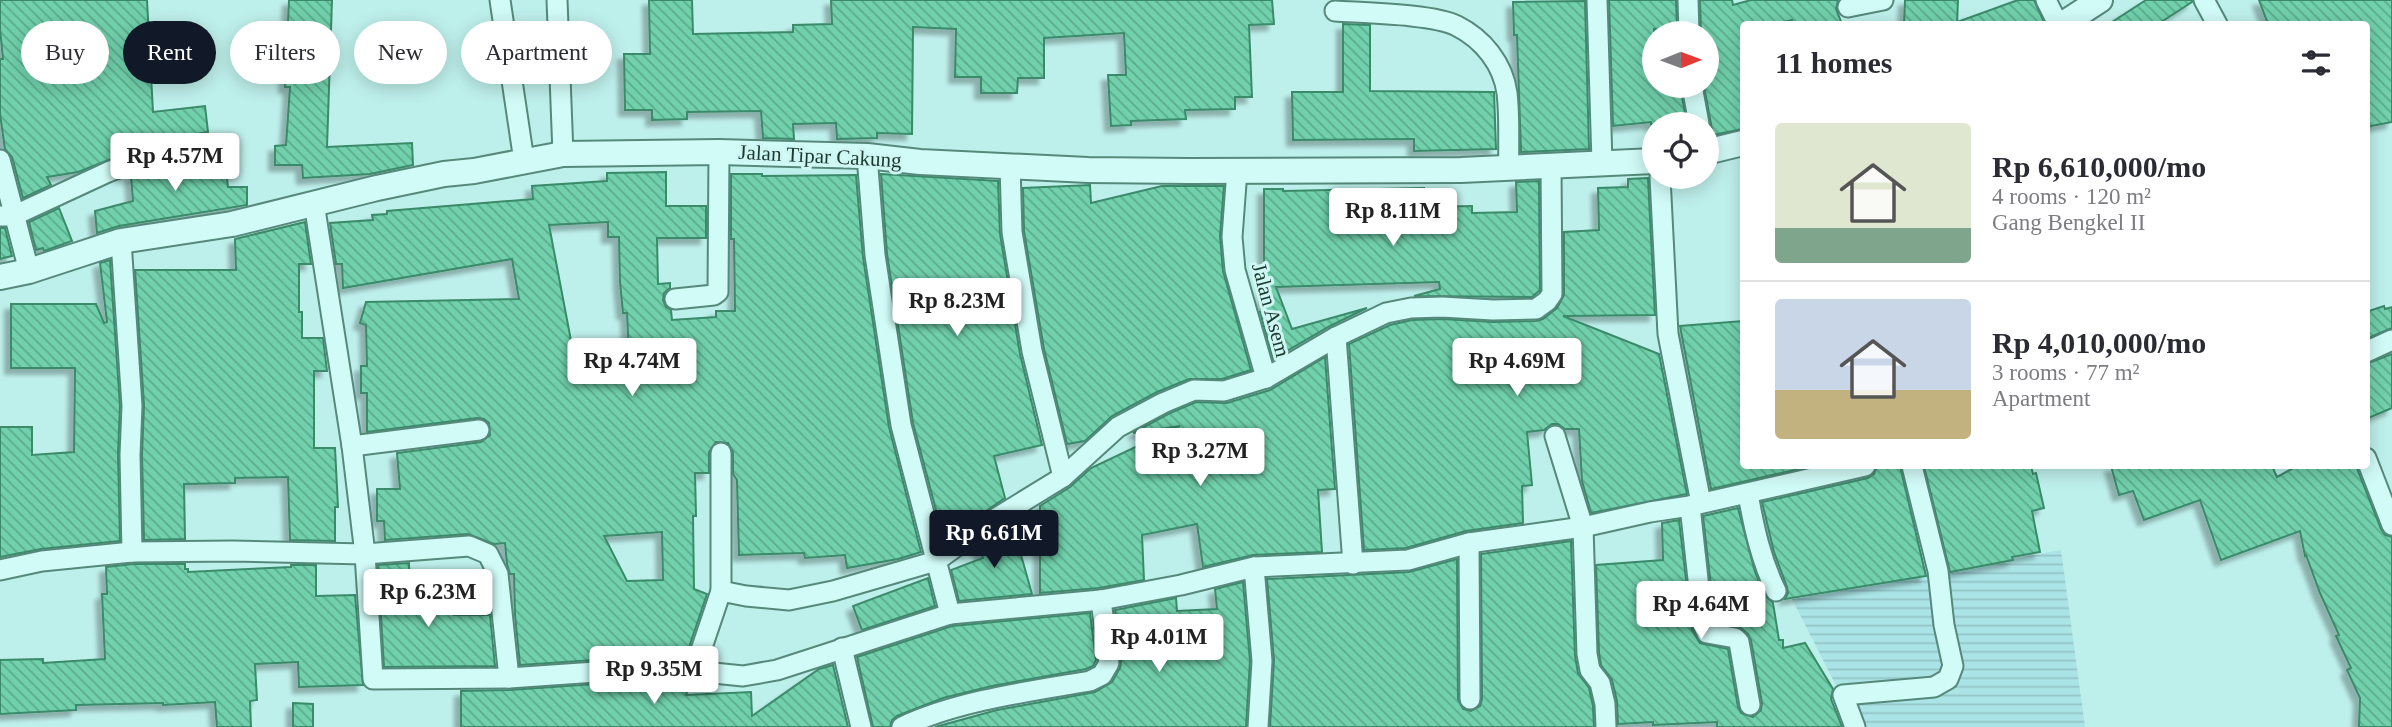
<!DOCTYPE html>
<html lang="en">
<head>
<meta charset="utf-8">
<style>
  :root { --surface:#fff; --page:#f7f7f7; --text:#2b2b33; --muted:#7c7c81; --line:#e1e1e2; --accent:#111827 }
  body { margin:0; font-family:Georgia,serif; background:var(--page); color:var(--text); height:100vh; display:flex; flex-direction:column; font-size:26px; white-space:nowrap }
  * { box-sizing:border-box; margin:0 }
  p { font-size:23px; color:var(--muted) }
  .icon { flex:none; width:38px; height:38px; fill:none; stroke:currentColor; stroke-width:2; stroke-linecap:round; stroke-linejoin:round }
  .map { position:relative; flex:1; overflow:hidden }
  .panel { position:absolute; left:1740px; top:21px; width:630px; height:448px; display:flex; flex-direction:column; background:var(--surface); border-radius:7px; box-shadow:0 4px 18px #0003 }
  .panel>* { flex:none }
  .top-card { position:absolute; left:21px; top:21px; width:665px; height:63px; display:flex; gap:14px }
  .needle { width:46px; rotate:89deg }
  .tools { position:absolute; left:1642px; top:21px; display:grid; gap:14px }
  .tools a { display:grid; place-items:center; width:77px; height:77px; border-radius:50%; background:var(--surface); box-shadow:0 4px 18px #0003; font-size:35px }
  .price { position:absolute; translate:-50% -60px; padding:0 16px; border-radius:7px; background:#fff; color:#222; font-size:23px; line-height:46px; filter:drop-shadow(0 2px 4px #0008) }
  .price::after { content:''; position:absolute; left:50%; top:42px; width:21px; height:16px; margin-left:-10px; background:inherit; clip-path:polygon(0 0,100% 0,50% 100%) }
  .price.active { background:var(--accent); color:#fff }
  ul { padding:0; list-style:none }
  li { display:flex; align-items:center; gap:21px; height:175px; padding:0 35px }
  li+li { border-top:2px solid var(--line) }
  li span { display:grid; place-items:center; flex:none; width:196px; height:140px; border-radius:7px; color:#555 }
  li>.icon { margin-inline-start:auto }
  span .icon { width:84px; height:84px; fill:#fffc; stroke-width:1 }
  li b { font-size:30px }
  h2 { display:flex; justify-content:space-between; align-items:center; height:84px; padding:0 35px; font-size:30px }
  .tag { padding:0 24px; border-radius:32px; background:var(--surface); box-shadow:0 4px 18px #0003; font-size:24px; line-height:63px }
  .tag.active { background:var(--accent); color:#fff }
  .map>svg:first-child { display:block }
  .farmland { fill:url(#farmland-rules) }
  .building { fill:url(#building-back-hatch); stroke:#3a8a6a; stroke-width:2; fill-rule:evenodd; filter:url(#shadow) }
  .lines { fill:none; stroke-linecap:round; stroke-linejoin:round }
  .minor-casing { stroke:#56897b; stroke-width:23 }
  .tertiary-casing { stroke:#56897b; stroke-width:28 }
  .minor { stroke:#d1fbf7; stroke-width:19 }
  .tertiary { stroke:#d1fbf7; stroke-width:24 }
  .labels { text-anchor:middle; stroke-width:6; stroke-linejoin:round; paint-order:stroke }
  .street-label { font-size:21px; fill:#1b382f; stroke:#cef7f4 }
</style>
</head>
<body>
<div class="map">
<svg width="2392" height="727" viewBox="0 0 2392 727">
  <defs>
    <pattern id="farmland-rules" width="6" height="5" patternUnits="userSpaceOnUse" patternTransform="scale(1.75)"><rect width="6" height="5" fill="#abe4e6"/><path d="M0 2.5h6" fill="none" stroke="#93c4c6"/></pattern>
    <pattern id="building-back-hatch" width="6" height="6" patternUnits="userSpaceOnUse" patternTransform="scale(1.75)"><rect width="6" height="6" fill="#71d1ac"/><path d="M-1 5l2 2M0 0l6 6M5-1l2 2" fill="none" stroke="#5cab8c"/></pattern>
    <filter id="shadow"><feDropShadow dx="-6" dy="6" stdDeviation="2" flood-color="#0004"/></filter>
  </defs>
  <rect width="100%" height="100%" fill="#bef0eb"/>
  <path class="farmland" d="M2061 550 2085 727H1857L1792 599Z"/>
  <g class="building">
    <path d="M0 0H147L153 112 205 106 208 132 160 140 78 172 47 177 51 185 23 198 12 157 5 149 0 114V59H3L0 29Z"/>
    <path d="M289 0H332L327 147 412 143 413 165 370 174 303 178 302 165H275V146L286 145 290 87H285Z"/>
    <path d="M649 0H692L693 34 793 32V25L832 24 831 0H1272L1274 24 1249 25 1252 97H1235V109L1185 110 1186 119 1131 121V125L1111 126 1108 75H1126L1124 33 1044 38V78H1018L1017 93H981V77H955L956 29 913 27 912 134 877 133V138L837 139 836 123 793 124 794 139 763 138 761 111 687 112V119L652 120V110H625L624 54H650Z"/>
    <path d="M1609 0H1676L1677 28 1654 29V86H1680L1687 124H1651V122L1613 126Z"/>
    <path d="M1700 0H1732L1733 5 1751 0H1838L1836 9 1842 24H1793L1792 20 1775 24H1743V129L1713 135 1704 86H1706V33H1701Z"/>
    <path d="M1905 0H1958L1957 24H1904Z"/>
    <path d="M2018 0H2034L2045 24H1958L1957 22Z"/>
    <path d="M2146 0H2192V2L2158 24H2109Z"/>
    <path d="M2259 0H2392V122L2366 127V24H2268Z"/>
    <path d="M1585 1 1589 149 1521 152 1517 35H1514L1513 2Z"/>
    <path d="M1343 24 1370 25V91L1494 92 1496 149 1414 151V139L1293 140 1292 92H1343Z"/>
    <path d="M211 154H224L228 187H247V205L119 226 97 233 95 211 133 201 131 176 165 164Z"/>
    <path d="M666 172V206H706V238H657L658 284 670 283V288L664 293 663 300 666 307 671 310 672 320 716 317V311H735L734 239H731V174H762V176L856 175 863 257 889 427 921 552 898 559 847 568 845 555 805 558 804 553 739 555 737 480 733 474V452L728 443 716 442 709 452V473H695L696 516H693L694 589 707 594 685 659 624 658 520 665 515 615 514 574H510L507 564 505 543 494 544 468 534 385 540 384 521H377V489H400L397 453 481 442 490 435 489 423 484 419 477 418 367 432V393H361V366H367L366 325 360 323 366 302 519 299 512 259 343 288 342 264H336L330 223 373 220 372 215 387 214V211L533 199 532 186 607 181V173ZM608 222V237H619L620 282 623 313H627L629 356 617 359 619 366 576 367 549 225ZM662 532 663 580 627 581 604 536Z"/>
    <path d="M881 174 998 181 1000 234 1020 354 1042 445 994 456 1005 498 944 540 913 423 887 254Z"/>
    <path d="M1648 178 1655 315 1563 316 1659 354 1687 494 1591 513 1582 481 1579 429H1565L1558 424H1552L1544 430 1527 432 1532 485 1522 486 1523 523 1466 531 1406 548 1364 550 1349 344 1390 325 1412 320 1442 319 1493 322 1536 321 1543 319 1557 308 1564 295V232L1599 230 1598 188 1628 187V179Z"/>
    <path d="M1539 181 1540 290 1532 297 1414 296 1440 289 1439 282 1276 287 1292 329 1367 308 1330 326 1273 359 1260 312 1264 311V189H1283V191L1424 188 1425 207 1472 206V213L1517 212 1516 182Z"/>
    <path d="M1090 185 1091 203 1162 186H1224L1220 236 1223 271 1251 370 1222 379H1189L1157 392 1112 416 1085 441 1067 444 1044 349 1024 231 1023 188Z"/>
    <path d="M59 208 72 241 44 251 43 248 36 250 29 222Z"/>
    <path d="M305 222 311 264H299V312H302V338H323L327 371H314V448H335L338 507H335V541L290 540 288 477 235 478V483L184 484 185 539 144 540 142 455 144 405 135 270H236L235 239Z"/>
    <path d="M0 228H5L12 256 0 259Z"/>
    <path d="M110 260 120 406 118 454 120 541 41 549 0 557V427H32V455L74 452 75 368H11V304H96L104 323 107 322 100 263Z"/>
    <path d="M2384 306 2385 309 2392 307V328L2366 339V312Z"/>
    <path d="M1743 321V466H1812L1711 489 1680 326Z"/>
    <path d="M2392 354V408L2366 419V364Z"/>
    <path d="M1325 357 1335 489 1318 490 1322 552 1253 555 1203 567 1197 524 1142 535 1144 580 1099 588 1040 593V506L1070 487 1091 468 1180 426 1133 433 1168 414 1196 402 1227 403 1270 390Z"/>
    <path d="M1877 466H1900L1926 576 1785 599 1788 593 1787 587 1774 552 1762 502 1868 478 1874 474Z"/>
    <path d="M1924 466H2031L2033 474 2036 473 2044 508 2032 511 2040 552 2012 557 2013 560 1950 572Z"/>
    <path d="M2111 466H2272L2277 477 2297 466H2356L2381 529 2385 535 2392 537V727H2359L2360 698 2347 670 2351 668 2336 636 2339 635 2320 593 2306 555 2305 556 2300 531 2221 560 2200 500 2144 520 2133 491 2119 495Z"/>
    <path d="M1738 508 1755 572 1765 596 1773 603 1779 640H1783V648L1805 643 1833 689 1831 699 1842 727H1717V722L1653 725V722L1618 724 1617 701 1612 680 1601 665 1599 653 1596 565 1663 560 1662 523 1679 520 1692 630 1700 643 1728 649 1738 707 1741 713 1753 717 1761 710 1762 703 1751 640 1748 634 1738 626 1715 621 1703 516Z"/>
    <path d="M1012 523 1032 594 959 601 951 570 983 558 978 546Z"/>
    <path d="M1571 541 1575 656 1578 673 1589 688 1593 706 1594 727H1270L1274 660 1267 579 1409 572 1457 559 1458 699 1463 709 1471 711 1480 706 1482 699 1481 554Z"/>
    <path d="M409 563 410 611H454V615H490L495 666 384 667 378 565Z"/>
    <path d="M133 564H185V569H188V572L291 567V565H316V596L355 595 363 685 299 687 298 662 255 664 257 700 250 701 251 727H217L215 702 163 705V703L76 705V710L0 714V660L43 659V663L105 659 102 594H107L106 567Z"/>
    <path d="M928 578 935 606 862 630 853 606Z"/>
    <path d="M1243 582 1250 661 1246 727H935L997 710 1095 692 1112 682 1120 668 1121 661 1115 610 1176 598 1177 611 1217 609 1215 589Z"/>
    <path d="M1090 613 1096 660 1093 666 1086 669 992 686 943 698 897 716 892 720 890 727H873L857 657 952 626Z"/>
    <path d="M833 665 848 727H461V691L509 690 625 682 690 683 686 695 751 692 752 716 819 669Z"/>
    <path d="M293 703 313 704V727H293Z"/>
  </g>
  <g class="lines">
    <g class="minor-casing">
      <g id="minor">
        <path d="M500 0 524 161"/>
        <path d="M557 0 563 154"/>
        <path d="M1597 0 1602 163"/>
        <path d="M1688 0 1689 33"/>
        <path d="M2046 0 2058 24"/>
        <path d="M2204 0 2217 24"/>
        <path d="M1848 7 1883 0"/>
        <path d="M1335 11C1364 13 1434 14 1457 26 1483 39 1503 64 1507 93 1510 118 1508 144 1509 168"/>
        <path d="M1692 86 1699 124"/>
        <path d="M867 156 875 255 901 425 950 614"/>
        <path d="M0 160 29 271"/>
        <path d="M1010 166 1012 232 1032 351 1063 477"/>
        <path d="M1237 170 1232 237 1235 270 1266 378"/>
        <path d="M1660 177 1668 334 1701 503"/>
        <path d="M314 203 352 446 365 554 373 679 509 678 625 670 694 671 743 676 777 670 950 614 1101 600 1181 585 1254 567 1408 560 1469 543 1583 527 1650 512 1690 506 1865 466"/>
        <path d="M0 216H13L108 172 162 152 205 144"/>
        <path d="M121 241 132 406 130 455 132 552"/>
        <path d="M675 299 714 295 718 292 719 152"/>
        <path d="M1336 337 1353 564"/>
        <path d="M2366 352 2392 340"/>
        <path d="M1555 436 1583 527 1587 654 1590 670 1600 683 1605 704 1606 727"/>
        <path d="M352 446 479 430"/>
        <path d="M2366 458 2392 525"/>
        <path d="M1748 494C1754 528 1761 560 1776 591"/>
        <path d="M1690 506 1703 625 1707 633 1735 638 1739 642 1750 705"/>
        <path d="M1469 543 1470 699"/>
        <path d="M1254 567 1262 661 1258 727"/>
        <path d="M0 570 42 561 132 552 233 551 365 554 469 546 488 554 498 574 509 678"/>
        <path d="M721 591V453"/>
        <path d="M842 648 861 727"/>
        <path d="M694 671 721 591 746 596 789 600 833 591 936 561 993 520 1063 477 1118 427 1163 403 1194 390 1224 391 1266 378 1336 337 1386 313 1411 308 1442 307 1493 310 1536 309 1547 301 1552 294 1551 167"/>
        <path d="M902 727C956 701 1031 691 1090 681L1102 675 1109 663 1101 600"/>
        <path d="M1855 727 1843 695 1934 687 1948 679 1953 666 1944 625 1938 571 1912 466"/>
      </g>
    </g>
    <g class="tertiary-casing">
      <g id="tertiary">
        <path d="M2063 24 2100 0"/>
        <path d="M1706 152 1743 143"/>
        <path d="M0 277 29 271 121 241 232 224 377 188 444 174 474 171 563 154 719 152 867 156 920 162 1088 170 1189 171 1461 170 1654 161"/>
      </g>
    </g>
    <use href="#minor" class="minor"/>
    <use href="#tertiary" class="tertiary"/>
  </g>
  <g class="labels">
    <g class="street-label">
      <text transform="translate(820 156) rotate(3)" y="7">Jalan Tipar Cakung</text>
      <text transform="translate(1271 310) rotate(75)" y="7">Jalan Asem</text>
    </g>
  </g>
</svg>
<div class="tools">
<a><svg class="needle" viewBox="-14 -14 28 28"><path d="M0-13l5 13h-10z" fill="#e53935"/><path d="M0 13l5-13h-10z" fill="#7c7c81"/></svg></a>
<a><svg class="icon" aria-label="locate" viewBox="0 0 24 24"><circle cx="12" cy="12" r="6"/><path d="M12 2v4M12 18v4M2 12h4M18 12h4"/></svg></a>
</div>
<b class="price" style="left:175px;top:193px">Rp 4.57M</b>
<b class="price" style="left:1393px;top:248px">Rp 8.11M</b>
<b class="price" style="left:957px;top:338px">Rp 8.23M</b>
<b class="price" style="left:632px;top:398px">Rp 4.74M</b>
<b class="price" style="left:1517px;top:398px">Rp 4.69M</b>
<b class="price" style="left:1200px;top:488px">Rp 3.27M</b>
<b class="price active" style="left:994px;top:570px">Rp 6.61M</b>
<b class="price" style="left:428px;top:629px">Rp 6.23M</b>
<b class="price" style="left:1701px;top:641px">Rp 4.64M</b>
<b class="price" style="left:1159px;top:674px">Rp 4.01M</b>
<b class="price" style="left:654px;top:706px">Rp 9.35M</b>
<div class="top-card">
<a class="tag">Buy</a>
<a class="tag active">Rent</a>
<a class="tag">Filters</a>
<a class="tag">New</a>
<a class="tag">Apartment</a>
</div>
<section class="panel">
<h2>11 homes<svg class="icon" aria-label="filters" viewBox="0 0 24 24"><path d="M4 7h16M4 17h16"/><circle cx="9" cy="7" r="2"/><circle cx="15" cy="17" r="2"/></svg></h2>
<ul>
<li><span style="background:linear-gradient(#dfe7d0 75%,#7fa58c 0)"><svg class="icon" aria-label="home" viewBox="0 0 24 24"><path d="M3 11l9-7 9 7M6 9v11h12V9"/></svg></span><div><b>Rp 6,610,000/mo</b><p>4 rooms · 120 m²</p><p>Gang Bengkel II</p></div></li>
<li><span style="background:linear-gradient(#c9d6e8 65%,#c2b280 0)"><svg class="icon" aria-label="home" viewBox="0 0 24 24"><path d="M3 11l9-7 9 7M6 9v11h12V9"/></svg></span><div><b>Rp 4,010,000/mo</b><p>3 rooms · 77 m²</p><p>Apartment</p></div></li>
</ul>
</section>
</div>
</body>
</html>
